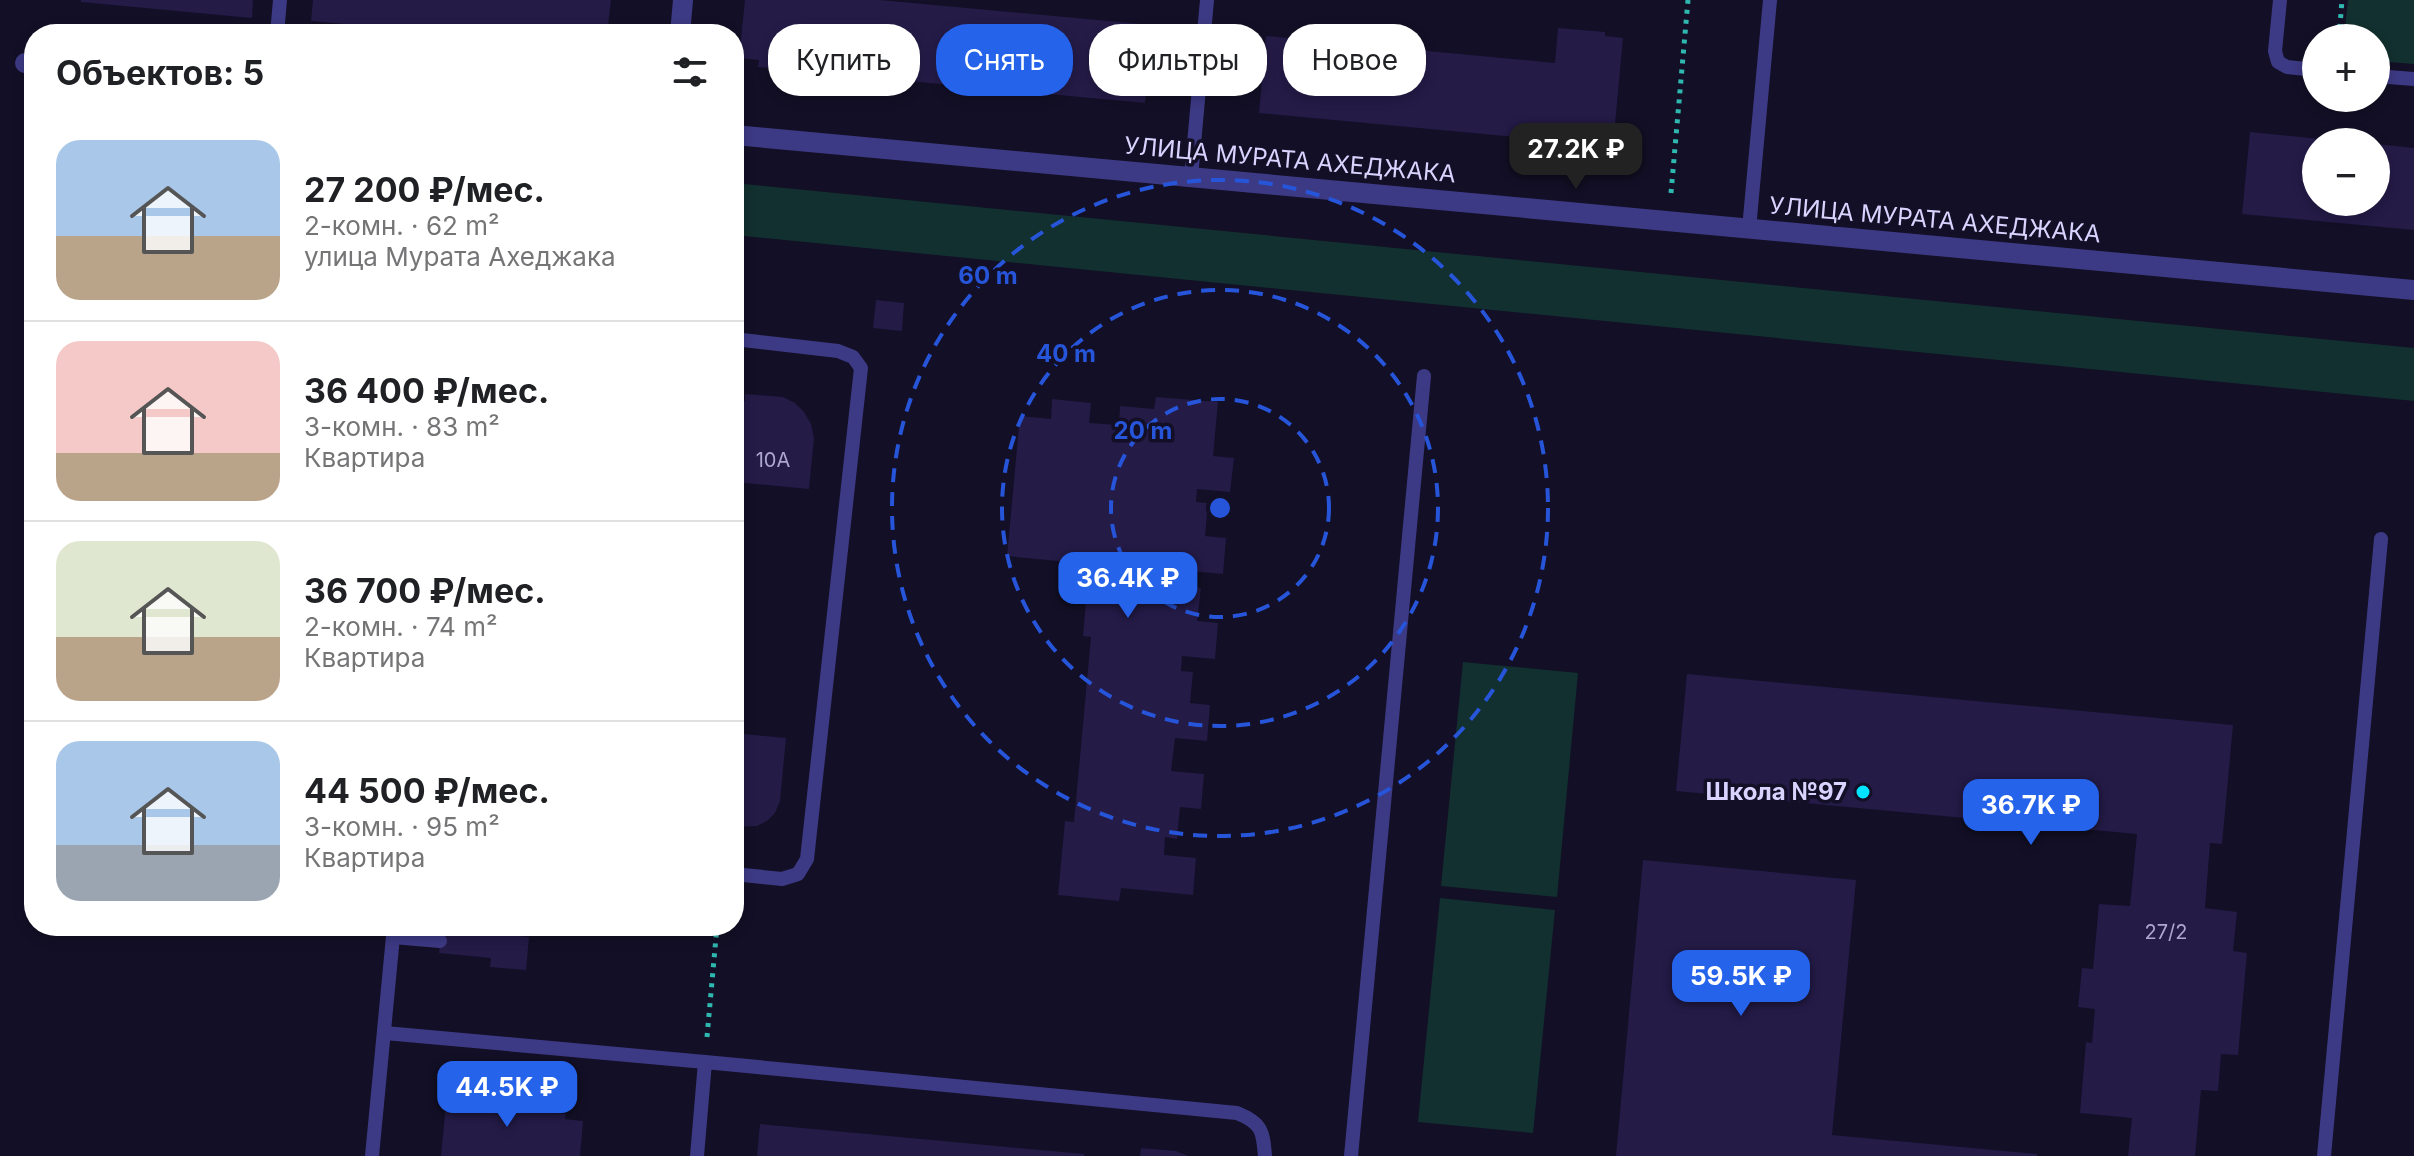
<!DOCTYPE html>
<html lang="ru">
<head>
<meta charset="utf-8">
<style>
  :root { --surface:#fff; --page:#f6f6f6; --text:#202124; --muted:#757577; --line:#e0e0e0; --accent:#2563eb }
  body { margin:0; font-family:Inter,sans-serif; background:var(--page); color:var(--text); height:100vh; display:flex; flex-direction:column; font-size:30px; white-space:nowrap }
  * { box-sizing:border-box; margin:0 }
  p { font-size:26px; color:var(--muted) }
  .icon { flex:none; width:44px; height:44px; fill:none; stroke:currentColor; stroke-width:2; stroke-linecap:round; stroke-linejoin:round }
  .map { position:relative; flex:1; overflow:hidden }
  .sheet { position:absolute; left:24px; top:24px; width:720px; height:912px; display:flex; flex-direction:column; background:var(--surface); border-radius:32px; box-shadow:0 4px 12px #0003 }
  .sheet>* { flex:none }
  .banner { position:absolute; left:768px; top:24px; width:760px; height:72px; display:flex; gap:16px }
  .buttons { position:absolute; left:2302px; top:24px; display:grid; gap:16px }
  .buttons a { display:grid; place-items:center; width:88px; height:88px; border-radius:50%; background:var(--surface); box-shadow:0 4px 12px #0003; font-size:40px }
  .price { position:absolute; translate:-50% -68px; padding:0 18px; border-radius:16px; background:var(--accent); color:#fff; font-size:26px; line-height:52px; filter:drop-shadow(0 2px 4px #0008) }
  .price::after { content:''; position:absolute; left:50%; top:48px; width:24px; height:18px; margin-left:-12px; background:inherit; clip-path:polygon(0 0,100% 0,50% 100%) }
  .price.on { background:#222; color:#fff }
  ul { padding:0; list-style:none }
  li { display:flex; align-items:center; gap:24px; height:200px; padding:0 32px }
  li+li { border-top:2px solid var(--line) }
  li span { display:grid; place-items:center; flex:none; width:224px; height:160px; border-radius:24px; color:#555 }
  li>.icon { margin-inline-start:auto }
  span .icon { width:96px; height:96px; fill:#fffc; stroke-width:1 }
  li b { font-size:34px }
  h2 { display:flex; justify-content:space-between; align-items:center; height:96px; padding:0 32px; font-size:34px }
  .tag { padding:0 28px; border-radius:32px; background:var(--surface); box-shadow:0 4px 12px #0003; font-size:28px; line-height:72px }
  .tag.on { background:var(--accent); color:#fff }
  .map>svg:first-child { display:block }
  .green { fill:#12302f }
  .building { fill:#241b47 }
  .lines { fill:none; stroke-linecap:round; stroke-linejoin:round }
  .path { stroke:#2fb8b0; stroke-width:5; stroke-dasharray:4 6; stroke-linecap:butt }
  .service { stroke:#3d3a85; stroke-width:14 }
  .minor { stroke:#3d3a85; stroke-width:20 }
  .ring { fill:none; stroke:#2655da; stroke-width:4; stroke-dasharray:14 10 }
  .poi-dot { fill:#00e5ff; stroke:#130f26; stroke-width:3 }
  .labels { text-anchor:middle; stroke-width:7; stroke-linejoin:round; paint-order:stroke }
  .number-label { font-size:20px; fill:#aca6d1 }
  .street-label { font-size:24px; fill:#d9d4ff; stroke:#130f26 }
  .poi-label { font-size:24px; font-weight:bold; fill:#d9d4ff; stroke:#130f26; text-anchor:end }
  .centre { fill:#2655da; stroke:#130f26; stroke-width:4 }
  .ring-label { font-size:24px; text-anchor:middle; font-weight:bold; fill:#2655da; stroke:#130f26; stroke-width:7; stroke-linejoin:round; paint-order:stroke }
</style>
</head>
<body>
<div class="map">
<svg width="2414" height="1156" viewBox="0 0 2414 1156">
  <rect width="100%" height="100%" fill="#130f26"/>
  <g class="green">
    <path d="M2348 0H2414V64L2376 61V38H2344Z"/>
    <path d="M734 183 2414 348V401L734 235Z"/>
    <path d="M1463 662 1578 673 1557 897 1441 886Z"/>
    <path d="M1440 898 1555 910 1533 1133 1418 1122Z"/>
  </g>
  <g class="building">
    <path d="M81 0H253L252 18 81 2Z"/>
    <path d="M313 0H611L607 34H450L311 21Z"/>
    <path d="M745 0H880L1152 25 1145 103 758 67 759 60 739 58Z"/>
    <path d="M1558 28 1605 32V36L1623 38 1613 146 1259 113 1266 36 1555 63Z"/>
    <path d="M2250 132 2330 140V142H2316V202H2376V144L2414 148V230L2242 214Z"/>
    <path d="M876 300 904 303 902 331 873 328Z"/>
    <path d="M745 394 783 397 795 403 804 412 811 424 814 438 809 489 734 482V400L745 401Z"/>
    <path d="M1156 397 1218 402 1213 456 1234 458 1230 492 1197 489 1196 502 1208 503 1205 536 1226 538 1223 574 1190 571 1188 587 1201 588 1197 621 1218 623 1215 659 1182 656 1181 671 1193 672 1190 703 1210 705 1207 741 1175 738 1171 771 1204 774 1201 809 1180 807 1177 839 1165 837 1164 855 1196 858 1193 895 1121 888 1119 901 1058 895 1065 821 1074 822 1091 637 1083 636 1089 564 1007 556 1020 416 1051 419 1052 399 1091 403 1089 423 1119 425 1120 406 1154 409Z"/>
    <path d="M1687 674 2233 725 2222 844 2210 843 2205 908 2237 912 2233 951 2247 953 2238 1055 2221 1054 2218 1091 2201 1090 2195 1156H2128L2132 1118 2080 1113 2086 1042 2092 1043 2095 1009 2078 1007 2082 968 2093 969 2099 904 2130 906 2137 834 1676 791Z"/>
    <path d="M734 733 786 738 780 801 775 813 767 821 757 826 734 827Z"/>
    <path d="M1643 860 1856 880 1832 1135 2037 1154V1156H1616Z"/>
    <path d="M441 929 529 937 526 970 490 967 491 958 439 953Z"/>
    <path d="M447 1094 547 1104 546 1112 566 1114 565 1119 583 1121 580 1156H441Z"/>
    <path d="M760 1124 1084 1154V1156H757Z"/>
    <path d="M1141 1148 1176 1151 1188 1156H1140Z"/>
  </g>
  <g class="lines">
    <g class="path">
      <path d="M2339 38 2342 0"/>
      <path d="M1671 193 1688 0"/>
      <path d="M707 1037 717 926"/>
    </g>
    <g class="service">
      <path d="M2280 0 2275 51 2278 62 2287 67 2316 70"/>
      <path d="M277 34 280 0"/>
      <path d="M2376 76 2414 79"/>
      <path d="M1191 177 1207 0"/>
      <path d="M1749 229 1770 0"/>
      <path d="M734 339 838 351 853 357 861 368 807 859 798 874 782 879 734 874"/>
      <path d="M393 937 440 941"/>
      <path d="M385 1033 705 1062"/>
      <path d="M372 1156 394 926"/>
      <path d="M697 1156 705 1062 1237 1113C1262 1123 1263 1131 1265 1156"/>
      <path d="M1351 1156 1424 376"/>
      <path d="M2324 1156 2381 539"/>
    </g>
    <g class="minor">
      <path d="M680 34 683 0"/>
      <path d="M25 63 34 64"/>
      <path d="M734 135 2414 290"/>
    </g>
  </g>
  <g class="ring">
    <circle cx="1220" cy="508" r="109"/>
    <circle cx="1220" cy="508" r="218"/>
    <circle cx="1220" cy="508" r="328"/>
  </g>
  <circle class="poi-dot" cx="1863" cy="792" r="8"/>
  <g class="labels">
    <g class="number-label">
      <text x="773" y="467">10А</text>
      <text x="2166" y="939">27/2</text>
    </g>
    <g class="street-label">
      <text transform="translate(1290 160) rotate(5)" y="8">УЛИЦА МУРАТА АХЕДЖАКА</text>
      <text transform="translate(1935 220) rotate(5)" y="8">УЛИЦА МУРАТА АХЕДЖАКА</text>
    </g>
    <g class="poi-label">
      <text x="1847" y="800">Школа №97</text>
    </g>
  </g>
  <circle cx="1220" cy="508" r="12" class="centre"/>
  <g class="ring-label">
    <text x="988" y="284">60 m</text>
    <text x="1066" y="362">40 m</text>
    <text x="1143" y="439">20 m</text>
  </g>
</svg>
<div class="buttons">
<a>+</a>
<a>−</a>
</div>
<b class="price on" style="left:1576px;top:191px">27.2K ₽</b>
<b class="price" style="left:1128px;top:620px">36.4K ₽</b>
<b class="price" style="left:2031px;top:847px">36.7K ₽</b>
<b class="price" style="left:1741px;top:1018px">59.5K ₽</b>
<b class="price" style="left:507px;top:1129px">44.5K ₽</b>
<div class="banner">
<a class="tag">Купить</a>
<a class="tag on">Снять</a>
<a class="tag">Фильтры</a>
<a class="tag">Новое</a>
</div>
<section class="sheet">
<h2>Объектов: 5<svg class="icon" aria-label="filters" viewBox="0 0 24 24"><path d="M4 7h16M4 17h16"/><circle cx="9" cy="7" r="2"/><circle cx="15" cy="17" r="2"/></svg></h2>
<ul>
<li><span style="background:linear-gradient(#a9c7e8 60%,#b9a48a 0)"><svg class="icon" aria-label="home" viewBox="0 0 24 24"><path d="M3 11l9-7 9 7M6 9v11h12V9"/></svg></span><div><b>27 200 ₽/мес.</b><p>2-комн. · 62 m²</p><p>улица Мурата Ахеджака</p></div></li>
<li><span style="background:linear-gradient(#f6c9c9 70%,#b9a48a 0)"><svg class="icon" aria-label="home" viewBox="0 0 24 24"><path d="M3 11l9-7 9 7M6 9v11h12V9"/></svg></span><div><b>36 400 ₽/мес.</b><p>3-комн. · 83 m²</p><p>Квартира</p></div></li>
<li><span style="background:linear-gradient(#dfe7d0 60%,#b9a48a 0)"><svg class="icon" aria-label="home" viewBox="0 0 24 24"><path d="M3 11l9-7 9 7M6 9v11h12V9"/></svg></span><div><b>36 700 ₽/мес.</b><p>2-комн. · 74 m²</p><p>Квартира</p></div></li>
<li><span style="background:linear-gradient(#a9c7e8 65%,#9aa5b1 0)"><svg class="icon" aria-label="home" viewBox="0 0 24 24"><path d="M3 11l9-7 9 7M6 9v11h12V9"/></svg></span><div><b>44 500 ₽/мес.</b><p>3-комн. · 95 m²</p><p>Квартира</p></div></li>
</ul>
</section>
</div>
</body>
</html>
